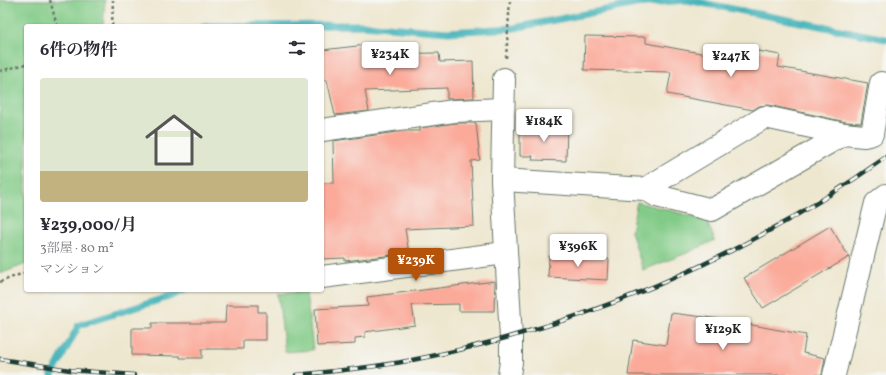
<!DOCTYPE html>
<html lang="ja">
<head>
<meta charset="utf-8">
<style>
  :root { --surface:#fff; --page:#f2f2f3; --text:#2b2b33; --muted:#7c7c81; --accent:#b45309 }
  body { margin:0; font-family:Vollkorn,"Noto Serif JP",serif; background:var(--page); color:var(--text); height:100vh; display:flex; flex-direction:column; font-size:15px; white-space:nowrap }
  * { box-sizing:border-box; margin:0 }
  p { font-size:13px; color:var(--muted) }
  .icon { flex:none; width:22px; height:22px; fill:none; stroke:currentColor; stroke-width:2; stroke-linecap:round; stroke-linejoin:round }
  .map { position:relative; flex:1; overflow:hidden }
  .sheet { position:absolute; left:24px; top:24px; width:300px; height:268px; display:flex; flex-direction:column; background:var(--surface); border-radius:4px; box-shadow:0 1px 3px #0004 }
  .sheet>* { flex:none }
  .price { position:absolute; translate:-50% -34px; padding:0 9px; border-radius:4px; background:#fff; color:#222; font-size:13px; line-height:26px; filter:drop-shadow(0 1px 2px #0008) }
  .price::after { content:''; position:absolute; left:50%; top:24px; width:12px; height:9px; margin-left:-6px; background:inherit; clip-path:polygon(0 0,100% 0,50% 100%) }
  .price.on { background:var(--accent); color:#fff }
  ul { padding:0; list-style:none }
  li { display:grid; align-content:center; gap:8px; height:212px; padding:0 16px }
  li span { display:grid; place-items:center; height:124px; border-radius:4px; color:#555 }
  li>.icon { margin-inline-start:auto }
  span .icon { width:72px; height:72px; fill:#fffc; stroke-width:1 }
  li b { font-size:17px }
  h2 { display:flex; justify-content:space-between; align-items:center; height:48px; padding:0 16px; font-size:17px }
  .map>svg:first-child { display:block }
  .green { fill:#82cb87; stroke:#50845e }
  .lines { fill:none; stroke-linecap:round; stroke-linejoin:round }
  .stream { stroke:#42b3b9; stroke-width:7 }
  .building { fill:#fbaa9a }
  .minor-casing { stroke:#67786a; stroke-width:24 }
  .path { stroke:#67786a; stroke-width:2.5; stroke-dasharray:3 3; stroke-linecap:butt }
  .minor { stroke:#fff; stroke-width:22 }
  .rail-casing { stroke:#1f3d34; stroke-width:4.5 }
  .rail { stroke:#f6f6f2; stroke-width:3; stroke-dasharray:9; stroke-linecap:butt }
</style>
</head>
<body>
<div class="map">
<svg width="886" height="375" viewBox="0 0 886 375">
  <rect width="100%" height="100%" fill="#f6f6f2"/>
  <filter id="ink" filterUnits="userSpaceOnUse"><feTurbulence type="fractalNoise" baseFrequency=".025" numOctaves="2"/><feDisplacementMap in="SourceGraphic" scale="8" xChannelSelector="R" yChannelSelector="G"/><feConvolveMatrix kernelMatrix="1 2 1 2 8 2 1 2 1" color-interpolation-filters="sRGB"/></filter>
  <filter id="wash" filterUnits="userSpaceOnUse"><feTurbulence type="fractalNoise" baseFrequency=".012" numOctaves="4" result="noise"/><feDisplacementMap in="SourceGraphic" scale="16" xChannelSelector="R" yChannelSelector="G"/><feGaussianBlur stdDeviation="0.9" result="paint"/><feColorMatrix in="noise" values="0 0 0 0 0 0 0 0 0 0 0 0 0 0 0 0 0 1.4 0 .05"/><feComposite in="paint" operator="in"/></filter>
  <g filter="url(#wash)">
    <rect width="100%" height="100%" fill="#eee7cf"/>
    <g class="green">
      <path d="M0 0H105L103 26H26V264L0 274Z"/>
      <path d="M637 202 706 220 715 240 687 253 643 270 631 231Z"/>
      <path d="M306 292 313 350 285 352 278 294Z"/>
    </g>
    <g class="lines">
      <g class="stream">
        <path d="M687 0 886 39"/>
        <path d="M204 26 363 25 448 32 514 28 636 4 686 0"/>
        <path d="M52 375 79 325 172 296 184 290"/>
      </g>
    </g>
    <g id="blocks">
      <g class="building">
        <path d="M585 36 646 37V43L750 62 753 50 780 55 778 67 868 83 861 123 846 122 768 105 759 106 753 110 667 94 671 72 584 70Z"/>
        <path d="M366 45 368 54 439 53 440 62 473 61 474 98 447 99V88L365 91 369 111 335 115 327 80H322V50Z"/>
        <path d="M455 123H476L480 160 471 161 474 226 405 229 409 253 345 261V258L322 259V183H334L333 141 404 131H420V128Z"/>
        <path d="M520 126H567L566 161 532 160 533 156H520Z"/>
        <path d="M830 226 849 257 763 308 744 278Z"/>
        <path d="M549 256 609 259 608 280 548 277Z"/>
        <path d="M495 281 494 311H459V304L412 305 415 325 365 332V337L355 338V344L317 346 315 309 368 306 367 297Z"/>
        <path d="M226 305H258V312H266V340H243V349H202V358H180V356L132 355V328H152V323H225Z"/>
        <path d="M671 313 720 319 806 335 803 353 825 358 822 375H628L633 340 666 345Z"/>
      </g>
    </g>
  </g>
  <g filter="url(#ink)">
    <use href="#blocks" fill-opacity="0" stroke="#67786a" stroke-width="1"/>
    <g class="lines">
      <g class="minor-casing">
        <g id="minor">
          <path d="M504 79 502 180 511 338V362L509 375"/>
          <path d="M322 130 454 111 503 109"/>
          <path d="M502 180 645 189 765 117 844 134"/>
          <path d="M645 189 657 196 712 210 844 134 864 136 872 134 881 83 886 84"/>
          <path d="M322 277 505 253"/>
          <path d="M834 375 876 203 886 195"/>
        </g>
      </g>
      <g class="path">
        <path d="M50 0 57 26"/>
        <path d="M112 26 113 0"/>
        <path d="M506 58 510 0"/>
        <path d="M0 71 26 64"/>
        <path d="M0 282 26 272"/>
      </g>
      <use href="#minor" class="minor"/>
      <g class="rail-casing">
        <g id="rail">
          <path d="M0 359 70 370 134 375"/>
          <path d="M296 375C333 371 370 368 407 361 579 328 744 259 886 157"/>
        </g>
      </g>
      <use href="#rail" class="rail"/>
    </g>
  </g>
</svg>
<b class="price" style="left:390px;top:76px">¥234K</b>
<b class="price" style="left:731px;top:78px">¥247K</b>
<b class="price" style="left:544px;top:143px">¥184K</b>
<b class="price" style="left:578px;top:268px">¥396K</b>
<b class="price on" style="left:416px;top:282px">¥239K</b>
<b class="price" style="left:723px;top:351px">¥129K</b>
<section class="sheet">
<h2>6件の物件<svg class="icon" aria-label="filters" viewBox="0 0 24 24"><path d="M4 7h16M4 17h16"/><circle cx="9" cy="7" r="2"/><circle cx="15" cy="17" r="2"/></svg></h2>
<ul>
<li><span style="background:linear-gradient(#dfe7d0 75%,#c2b280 0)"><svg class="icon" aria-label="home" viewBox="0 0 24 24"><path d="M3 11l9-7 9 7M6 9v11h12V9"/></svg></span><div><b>¥239,000/月</b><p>3部屋 · 80 m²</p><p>マンション</p></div></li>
</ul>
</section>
</div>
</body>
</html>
